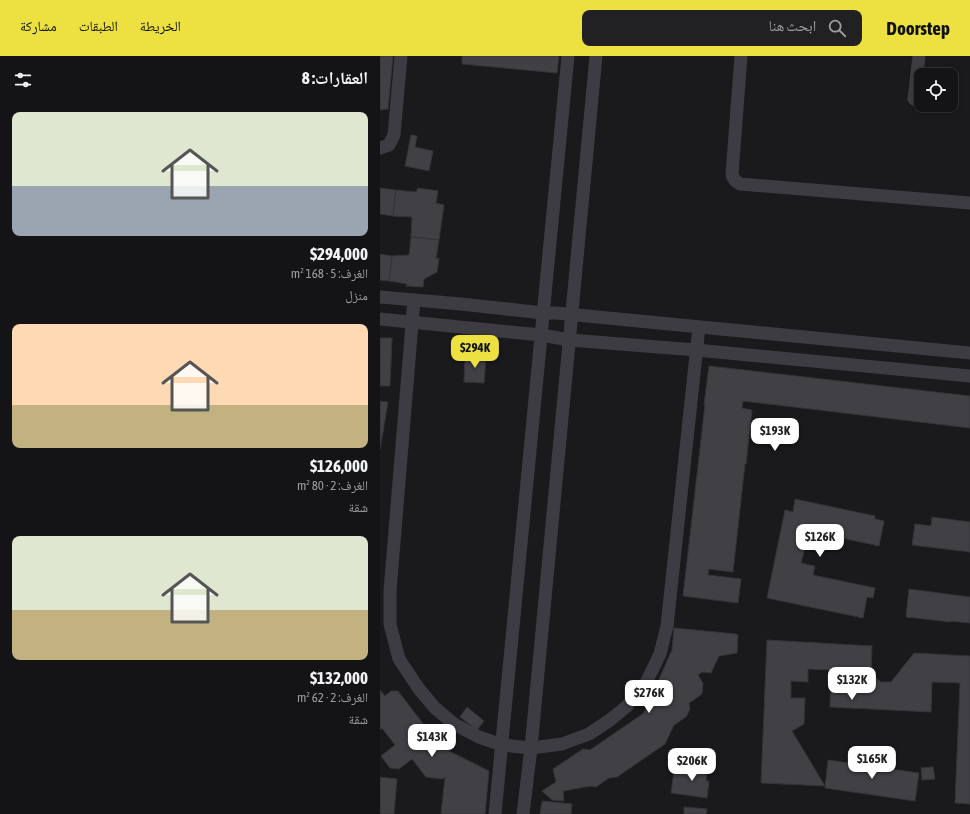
<!DOCTYPE html>
<html lang="ar">
<head>
<meta charset="utf-8">
<style>
  :root { --surface:#141315; --page:#212022; --text:#f1f3f6; --muted:#9d9ea0; --line:#333234; --accent:#ece141 }
  body { margin:0; font-family:"Asap Condensed","Noto Naskh Arabic",sans-serif; background:var(--page); color:var(--text); direction:rtl; height:100vh; display:flex; flex-direction:column; font-size:15px; white-space:nowrap }
  * { box-sizing:border-box; margin:0 }
  p { font-size:13px; color:var(--muted) }
  .icon { flex:none; width:22px; height:22px; fill:none; stroke:currentColor; stroke-width:2; stroke-linecap:round; stroke-linejoin:round }
  .map { position:relative; flex:1; overflow:hidden; direction:ltr }
  .details { display:flex; flex-direction:column; background:var(--surface); width:380px }
  .details>* { flex:none }
  .buttons { position:absolute; left:534px; top:12px; display:grid; gap:8px }
  .buttons a { display:grid; place-items:center; width:44px; height:44px; border-radius:8px; background:var(--surface); box-shadow:0 2px 6px #0003,0 0 0 1px var(--line); font-size:20px }
  .price { position:absolute; translate:-50% -34px; padding:0 9px; border-radius:8px; background:#fff; color:#222; font-size:13px; line-height:26px; filter:drop-shadow(0 1px 2px #0008) }
  .price::after { content:''; position:absolute; left:50%; top:24px; width:12px; height:9px; margin-left:-6px; background:inherit; clip-path:polygon(0 0,100% 0,50% 100%) }
  .price.active { background:var(--accent); color:#111 }
  ul { padding:0; list-style:none }
  li { display:grid; align-content:center; gap:8px; height:212px; padding:0 12px }
  li span { display:grid; place-items:center; height:124px; border-radius:8px; color:#555 }
  li>.icon { margin-inline-start:auto }
  span .icon { width:72px; height:72px; fill:#fffc; stroke-width:1 }
  li b { font-size:17px }
  h2 { display:flex; justify-content:space-between; align-items:center; height:48px; padding:0 12px; font-size:17px }
  header { display:flex; align-items:center; gap:24px; box-sizing:border-box; height:56px; padding:0 20px; background:var(--accent); color:#111 }
  header strong { font-size:19px }
  nav { display:flex; gap:22px; margin-inline-start:auto; font-size:14px }
  .search { width:280px; height:36px; background:var(--page); display:flex; align-items:center; gap:10px; box-sizing:border-box; padding:0 14px; border-radius:8px; color:var(--muted); font-size:15px }
  main { display:flex; flex:1; min-height:0 }
  .map>svg:first-child { display:block }
  .building { fill:#414145; stroke:#353337 }
  .lines { fill:none; stroke-linecap:round; stroke-linejoin:round }
  .minor { stroke:#3d3c42; stroke-width:13 }
</style>
</head>
<body>
<header>
<strong>Doorstep</strong>
<div class="search"><svg class="icon" aria-label="search" viewBox="0 0 24 24"><circle cx="10" cy="10" r="6"/><path d="M15 15l6 6"/></svg>ابحث هنا</div>
<nav><a>الخريطة</a><a>الطبقات</a><a>مشاركة</a></nav>
</header>
<main>
<div class="map">
<svg width="590" height="758" viewBox="0 0 590 758">
  <rect width="100%" height="100%" fill="#1a191c"/>
  <g class="building">
    <path d="M0 0H13L8 53 0 54Z"/>
    <path d="M82 0H179L177 17 82 8Z"/>
    <path d="M31 79 37 80 35 91 53 95 49 115 25 110Z"/>
    <path d="M0 132 16 134 13 160 0 158Z"/>
    <path d="M38 132 58 135 56 147 64 149 59 184 31 181 32 161 13 160 16 134 36 136Z"/>
    <path d="M31 181 59 184 56 203 59 202 57 216 44 223 43 231 26 230 27 228 9 225 12 200 29 199Z"/>
    <path d="M0 198 12 200 9 225 0 224Z"/>
    <path d="M0 282H12L10 330H0Z"/>
    <path d="M85 299 106 300 104 327 84 326Z"/>
    <path d="M329 310 590 340V372L363 345 362 352 372 354 366 408H365L353 516 329 513 328 519 361 523 358 547 303 540 325 349H324Z"/>
    <path d="M0 345 8 346 0 394Z"/>
    <path d="M415 443 495 460V463L504 465 499 490 439 477 436 493 425 491 421 507 435 510 433 519 495 532 493 542 487 541 483 562 387 542 405 454 413 456Z"/>
    <path d="M552 461 590 466V496L532 489 535 468 551 470Z"/>
    <path d="M529 533 590 541V567L571 565V566L526 561Z"/>
    <path d="M294 572 356 578 358 579 357 597 339 600 331 617 322 616 318 619 323 627 322 638 309 647 310 653 306 661 294 669 285 688 237 721 229 722 216 731 211 730 183 735 184 745 172 744 162 735 176 726 173 713 203 693 210 694 264 657 292 594Z"/>
    <path d="M387 584 492 590 491 618 501 626H511L534 597 590 600V748L575 747 580 627 552 626 551 656 450 651 451 614 428 613V626L411 625V642H425L424 668 412 675 445 730 381 727Z"/>
    <path d="M0 634 5 640 11 635H18L61 691 109 715 105 758H61L65 721 62 723 46 721 32 703 19 713 10 712 1 700 15 689 2 672 0 674Z"/>
    <path d="M87 651 104 665 97 674 80 661Z"/>
    <path d="M448 704 539 717 535 745 445 732Z"/>
    <path d="M311 706 328 709 326 725H329L327 742 291 737 294 715 309 717Z"/>
    <path d="M553 711 555 723 542 724 541 712Z"/>
    <path d="M0 721 17 723 14 758H0Z"/>
    <path d="M162 745 192 748 191 758H160Z"/>
    <path d="M304 751 327 753 326 758H304Z"/>
  </g>
  <g class="lines">
    <g class="minor">
      <path d="M361 0 352 118C353 124 356 125 360 128L590 147"/>
      <path d="M534 43 539 0"/>
      <path d="M0 92 9 89 14 79 21 0"/>
      <path d="M0 241 81 248 163 257H176L590 297"/>
      <path d="M34 244 10 535V568L19 603 39 633 55 652 74 668 99 681 122 689 151 692 182 688 209 678 230 664 247 650 266 627 280 598 287 570 319 271"/>
      <path d="M0 263 161 279 190 284 316 294 590 320"/>
      <path d="M115 758 188 0"/>
      <path d="M143 758 151 692 216 0"/>
    </g>
  </g>
</svg>
<div class="buttons">
<a><svg class="icon" aria-label="locate" viewBox="0 0 24 24"><circle cx="12" cy="12" r="6"/><path d="M12 2v4M12 18v4M2 12h4M18 12h4"/></svg></a>
</div>
<b class="price active" style="left:95px;top:313px">$294K</b>
<b class="price" style="left:395px;top:396px">$193K</b>
<b class="price" style="left:440px;top:502px">$126K</b>
<b class="price" style="left:472px;top:645px">$132K</b>
<b class="price" style="left:269px;top:658px">$276K</b>
<b class="price" style="left:52px;top:702px">$143K</b>
<b class="price" style="left:492px;top:724px">$165K</b>
<b class="price" style="left:312px;top:726px">$206K</b>
</div>
<section class="details">
<h2>العقارات: 8<svg class="icon" aria-label="filters" viewBox="0 0 24 24"><path d="M4 7h16M4 17h16"/><circle cx="9" cy="7" r="2"/><circle cx="15" cy="17" r="2"/></svg></h2>
<ul>
<li><span style="background:linear-gradient(#dfe7d0 60%,#9aa5b1 0)"><svg class="icon" aria-label="home" viewBox="0 0 24 24"><path d="M3 11l9-7 9 7M6 9v11h12V9"/></svg></span><div><b>$294,000</b><p>الغرف: 5 · 168 m²</p><p>منزل</p></div></li>
<li><span style="background:linear-gradient(#ffd9b3 65%,#c2b280 0)"><svg class="icon" aria-label="home" viewBox="0 0 24 24"><path d="M3 11l9-7 9 7M6 9v11h12V9"/></svg></span><div><b>$126,000</b><p>الغرف: 2 · 80 m²</p><p>شقة</p></div></li>
<li><span style="background:linear-gradient(#dfe7d0 60%,#c2b280 0)"><svg class="icon" aria-label="home" viewBox="0 0 24 24"><path d="M3 11l9-7 9 7M6 9v11h12V9"/></svg></span><div><b>$132,000</b><p>الغرف: 2 · 62 m²</p><p>شقة</p></div></li>
</ul>
</section>
</main>
</body>
</html>
